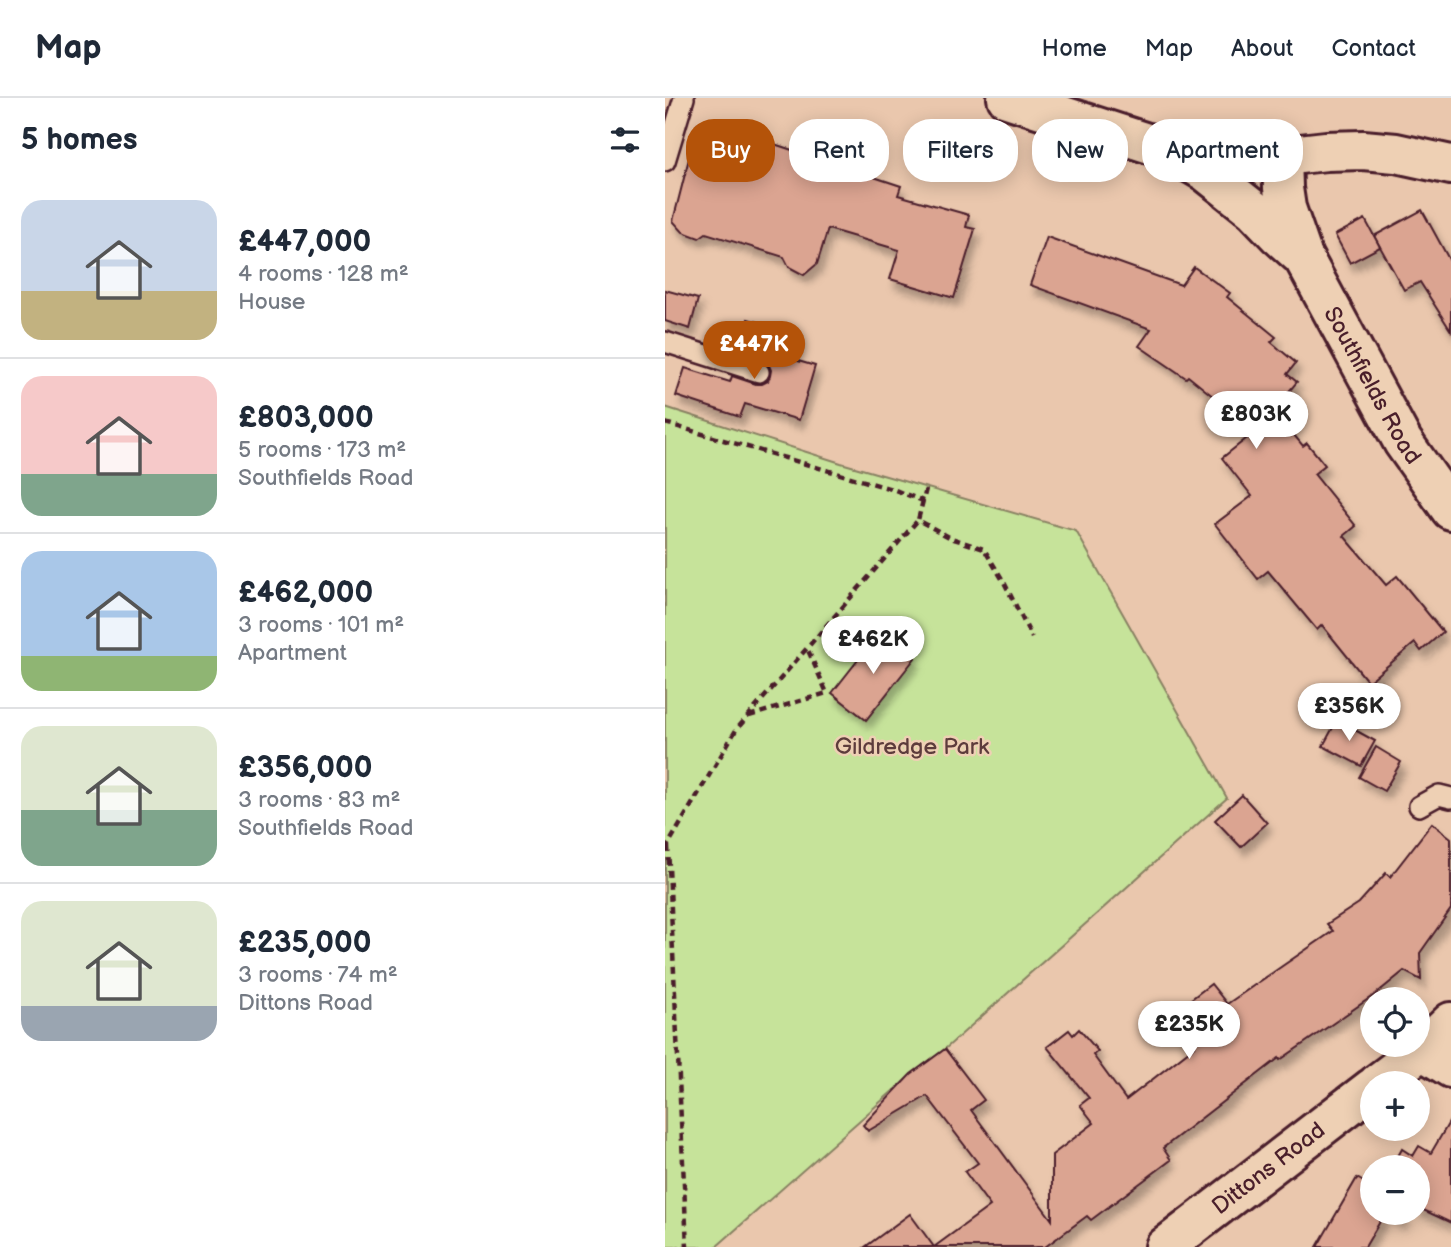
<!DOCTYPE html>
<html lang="en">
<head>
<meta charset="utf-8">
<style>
  :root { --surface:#fff; --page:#f6f6f7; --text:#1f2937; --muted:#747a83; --line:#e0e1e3; --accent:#b45309 }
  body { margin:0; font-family:"Balsamiq Sans",sans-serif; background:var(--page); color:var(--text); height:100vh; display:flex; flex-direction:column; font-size:26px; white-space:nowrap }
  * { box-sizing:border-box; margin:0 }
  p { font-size:23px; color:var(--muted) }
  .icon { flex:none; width:38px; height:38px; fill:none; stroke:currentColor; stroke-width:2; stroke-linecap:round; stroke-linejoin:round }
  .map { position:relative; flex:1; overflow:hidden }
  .drawer { display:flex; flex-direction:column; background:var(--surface); width:665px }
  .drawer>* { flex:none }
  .hud { position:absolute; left:21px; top:21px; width:660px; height:63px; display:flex; gap:14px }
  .buttons { position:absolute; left:695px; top:889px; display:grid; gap:14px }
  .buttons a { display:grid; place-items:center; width:70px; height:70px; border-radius:50%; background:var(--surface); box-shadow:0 4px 18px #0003; font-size:35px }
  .price { position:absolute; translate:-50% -60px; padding:0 16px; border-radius:24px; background:#fff; color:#222; font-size:23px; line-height:46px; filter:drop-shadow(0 2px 4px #0008) }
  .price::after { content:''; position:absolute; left:50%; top:42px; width:21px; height:16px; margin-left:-10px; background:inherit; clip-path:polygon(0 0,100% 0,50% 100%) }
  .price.current { background:var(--accent); color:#fff }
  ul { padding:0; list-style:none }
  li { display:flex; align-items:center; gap:21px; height:175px; padding:0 21px }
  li+li { border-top:2px solid var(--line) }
  li span { display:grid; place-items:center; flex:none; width:196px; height:140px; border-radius:21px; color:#555 }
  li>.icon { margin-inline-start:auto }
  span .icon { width:84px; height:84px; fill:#fffc; stroke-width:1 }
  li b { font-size:30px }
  h2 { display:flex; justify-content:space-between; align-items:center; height:84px; padding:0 21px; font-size:30px }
  .chip { padding:0 24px; border-radius:28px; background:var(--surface); box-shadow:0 4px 18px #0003; font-size:24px; line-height:63px }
  .chip.current { background:var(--accent); color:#fff }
  header { display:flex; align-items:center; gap:42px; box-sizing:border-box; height:98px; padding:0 35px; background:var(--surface); border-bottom:2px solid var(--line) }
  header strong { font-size:33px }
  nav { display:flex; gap:38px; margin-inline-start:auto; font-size:24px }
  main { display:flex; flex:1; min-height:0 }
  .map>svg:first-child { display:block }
  .green { fill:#c6e39a; stroke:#888162; stroke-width:2 }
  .building { fill:#dba491; stroke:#4a1f2b; stroke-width:2; filter:url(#shadow) }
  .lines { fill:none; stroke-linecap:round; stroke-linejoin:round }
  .service-casing { stroke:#4a1f2b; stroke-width:24 }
  .minor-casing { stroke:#4a1f2b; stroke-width:44 }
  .primary-casing { stroke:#4a1f2b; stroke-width:44 }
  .path { stroke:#4a1f2b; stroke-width:4.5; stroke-dasharray:7 5; stroke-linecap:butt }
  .service { stroke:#eed0b4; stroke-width:19 }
  .minor { stroke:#eed0b4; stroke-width:38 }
  .primary { stroke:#eed0b4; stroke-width:38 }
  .labels { text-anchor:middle; stroke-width:5; stroke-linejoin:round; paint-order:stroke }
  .street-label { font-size:23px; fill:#4a1f2b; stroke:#eed0b4 }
  .park-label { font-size:23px; fill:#5d3c3c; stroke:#eed0b4 }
</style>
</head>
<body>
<header>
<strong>Map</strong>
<nav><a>Home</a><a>Map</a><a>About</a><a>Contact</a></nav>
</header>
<main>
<section class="drawer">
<h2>5 homes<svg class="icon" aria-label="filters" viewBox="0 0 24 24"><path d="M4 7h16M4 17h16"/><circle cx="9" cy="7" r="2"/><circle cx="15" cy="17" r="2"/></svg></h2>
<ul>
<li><span style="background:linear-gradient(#c9d6e8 65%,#c2b280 0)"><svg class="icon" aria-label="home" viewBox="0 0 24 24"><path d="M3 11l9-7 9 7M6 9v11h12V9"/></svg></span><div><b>£447,000</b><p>4 rooms · 128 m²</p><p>House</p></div></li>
<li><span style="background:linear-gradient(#f6c9c9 70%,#7fa58c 0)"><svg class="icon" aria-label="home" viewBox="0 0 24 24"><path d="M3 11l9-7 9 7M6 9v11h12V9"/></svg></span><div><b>£803,000</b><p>5 rooms · 173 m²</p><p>Southfields Road</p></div></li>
<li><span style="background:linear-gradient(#a9c7e8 75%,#8fb573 0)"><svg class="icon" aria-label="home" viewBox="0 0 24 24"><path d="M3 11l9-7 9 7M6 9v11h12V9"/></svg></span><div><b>£462,000</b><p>3 rooms · 101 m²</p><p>Apartment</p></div></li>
<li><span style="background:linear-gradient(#dfe7d0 60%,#7fa58c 0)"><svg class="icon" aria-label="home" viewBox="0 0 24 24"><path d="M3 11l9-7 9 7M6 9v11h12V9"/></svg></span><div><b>£356,000</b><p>3 rooms · 83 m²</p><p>Southfields Road</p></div></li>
<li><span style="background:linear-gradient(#dfe7d0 75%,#9aa5b1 0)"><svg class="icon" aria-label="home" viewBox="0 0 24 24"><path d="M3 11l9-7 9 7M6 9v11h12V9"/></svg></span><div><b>£235,000</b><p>3 rooms · 74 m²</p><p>Dittons Road</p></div></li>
</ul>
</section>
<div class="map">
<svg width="786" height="1149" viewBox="0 0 786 1149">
  <defs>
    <filter id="shadow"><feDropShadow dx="4.5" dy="8" stdDeviation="3.5" flood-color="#0004"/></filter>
  </defs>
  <rect width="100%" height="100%" fill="#eac7ad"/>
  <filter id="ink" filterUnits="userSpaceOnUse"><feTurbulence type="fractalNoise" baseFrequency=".0143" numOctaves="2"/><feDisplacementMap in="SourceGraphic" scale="14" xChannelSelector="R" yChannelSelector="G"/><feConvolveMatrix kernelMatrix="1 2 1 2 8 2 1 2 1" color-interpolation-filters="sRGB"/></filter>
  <g filter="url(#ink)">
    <path class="green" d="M0 309 176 365 411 433 562 700 280 951 246 977 51 1149H0Z"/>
    <g class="building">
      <path d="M33 25 94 41 236 88 233 97 304 117 301 129 310 131 289 200 225 181 234 152 163 131 152 166 139 177 124 169 119 159 41 135 34 140 18 134 8 123Z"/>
      <path d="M757 112 786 165V233L755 184 739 192 709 138Z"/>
      <path d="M700 121 715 149 685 165 670 137Z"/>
      <path d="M382 139 516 187 529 169 565 195 562 199 611 239 606 244 631 265 622 276 632 284 608 312 638 348 642 345 660 367 649 376 691 428 679 438 721 487 732 478 778 534 756 553 750 545 703 584 657 527 652 532 603 473 593 481 550 426 587 398 557 360 591 333 523 278 521 280 474 248 486 231 365 187Z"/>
      <path d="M0 192 33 201 25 231 0 223Z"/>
      <path d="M83 221 110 229 103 254 150 268 134 322 80 306 75 319 11 298 20 270 65 284 67 278 91 286H97L103 283 105 278 106 272 103 265 73 255Z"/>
      <path d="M215 534 250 560 201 622 167 595Z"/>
      <path d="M672 622 710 643 696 668 658 648Z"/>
      <path d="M711 649 736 664 719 693 694 679Z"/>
      <path d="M577 697 602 725 576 749 550 722Z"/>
      <path d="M767 725 786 740V811L755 855 756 882 739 873 712 895 615 962 614 960 498 1050 506 1062 426 1122 422 1118 380 1149H269L325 1108 300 1074 313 1065 262 998 203 1033 198 1027 246 976 280 951 319 1002 306 1012 387 1122V1057L429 1025 415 1007 424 1000 382 949 404 932 408 937 414 931 433 953 428 957 461 1002 530 948 509 921 521 912 517 908 546 886 562 906 668 833 662 826 694 805 721 775 725 779Z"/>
      <path d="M786 1021V1125L752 1109V1069H727L737 1051 748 1058 754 1048 766 1055Z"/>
      <path d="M692 1080 707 1089V1115H739L735 1123 720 1115 700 1149H652Z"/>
      <path d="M245 1116 269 1149H200Z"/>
    </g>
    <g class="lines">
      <g class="service-casing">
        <g id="service">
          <path d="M0 63 19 0"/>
          <path d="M0 244 94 274"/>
          <path d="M754 708 774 697 786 700"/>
        </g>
      </g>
      <g class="minor-casing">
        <g id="minor">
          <path d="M504 52 541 74 590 113 614 138 634 156"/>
          <path id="s1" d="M617 58 618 90 621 110 638 159 738 344 786 412"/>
          <path d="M757 952 786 970"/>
          <path d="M713 985 757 952 786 924"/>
          <path id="s2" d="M500 1149 707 990"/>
        </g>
      </g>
      <g class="primary-casing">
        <path id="primary" d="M342 0 504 52 542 60 617 58 661 53 698 52 731 55 786 67"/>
      </g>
      <g class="path">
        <path d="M0 325 230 392 258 403"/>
        <path d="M261 391 253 422 286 440 319 451 339 484 367 540"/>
        <path d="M84 618 162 595 142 550"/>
        <path d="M3 748 22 1149"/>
        <path d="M0 752 71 632 253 422"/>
      </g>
      <use href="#service" class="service"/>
      <use href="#minor" class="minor"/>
      <use href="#primary" class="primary"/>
    </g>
  </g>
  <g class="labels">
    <g class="street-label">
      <text dy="8" stroke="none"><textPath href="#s1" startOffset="250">Southfields Road</textPath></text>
      <text dy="8" stroke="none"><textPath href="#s2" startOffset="130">Dittons Road</textPath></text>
    </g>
    <g class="park-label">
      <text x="247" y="656">Gildredge Park</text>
    </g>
  </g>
</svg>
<div class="buttons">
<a><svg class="icon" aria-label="locate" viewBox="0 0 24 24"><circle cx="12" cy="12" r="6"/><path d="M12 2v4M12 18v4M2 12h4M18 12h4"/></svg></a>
<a>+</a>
<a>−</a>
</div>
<b class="price current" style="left:89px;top:283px">£447K</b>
<b class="price" style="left:591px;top:353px">£803K</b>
<b class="price" style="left:208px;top:578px">£462K</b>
<b class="price" style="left:684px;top:645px">£356K</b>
<b class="price" style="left:524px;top:963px">£235K</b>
<div class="hud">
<a class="chip current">Buy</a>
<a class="chip">Rent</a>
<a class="chip">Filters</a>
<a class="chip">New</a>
<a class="chip">Apartment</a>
</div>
</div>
</main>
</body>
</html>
